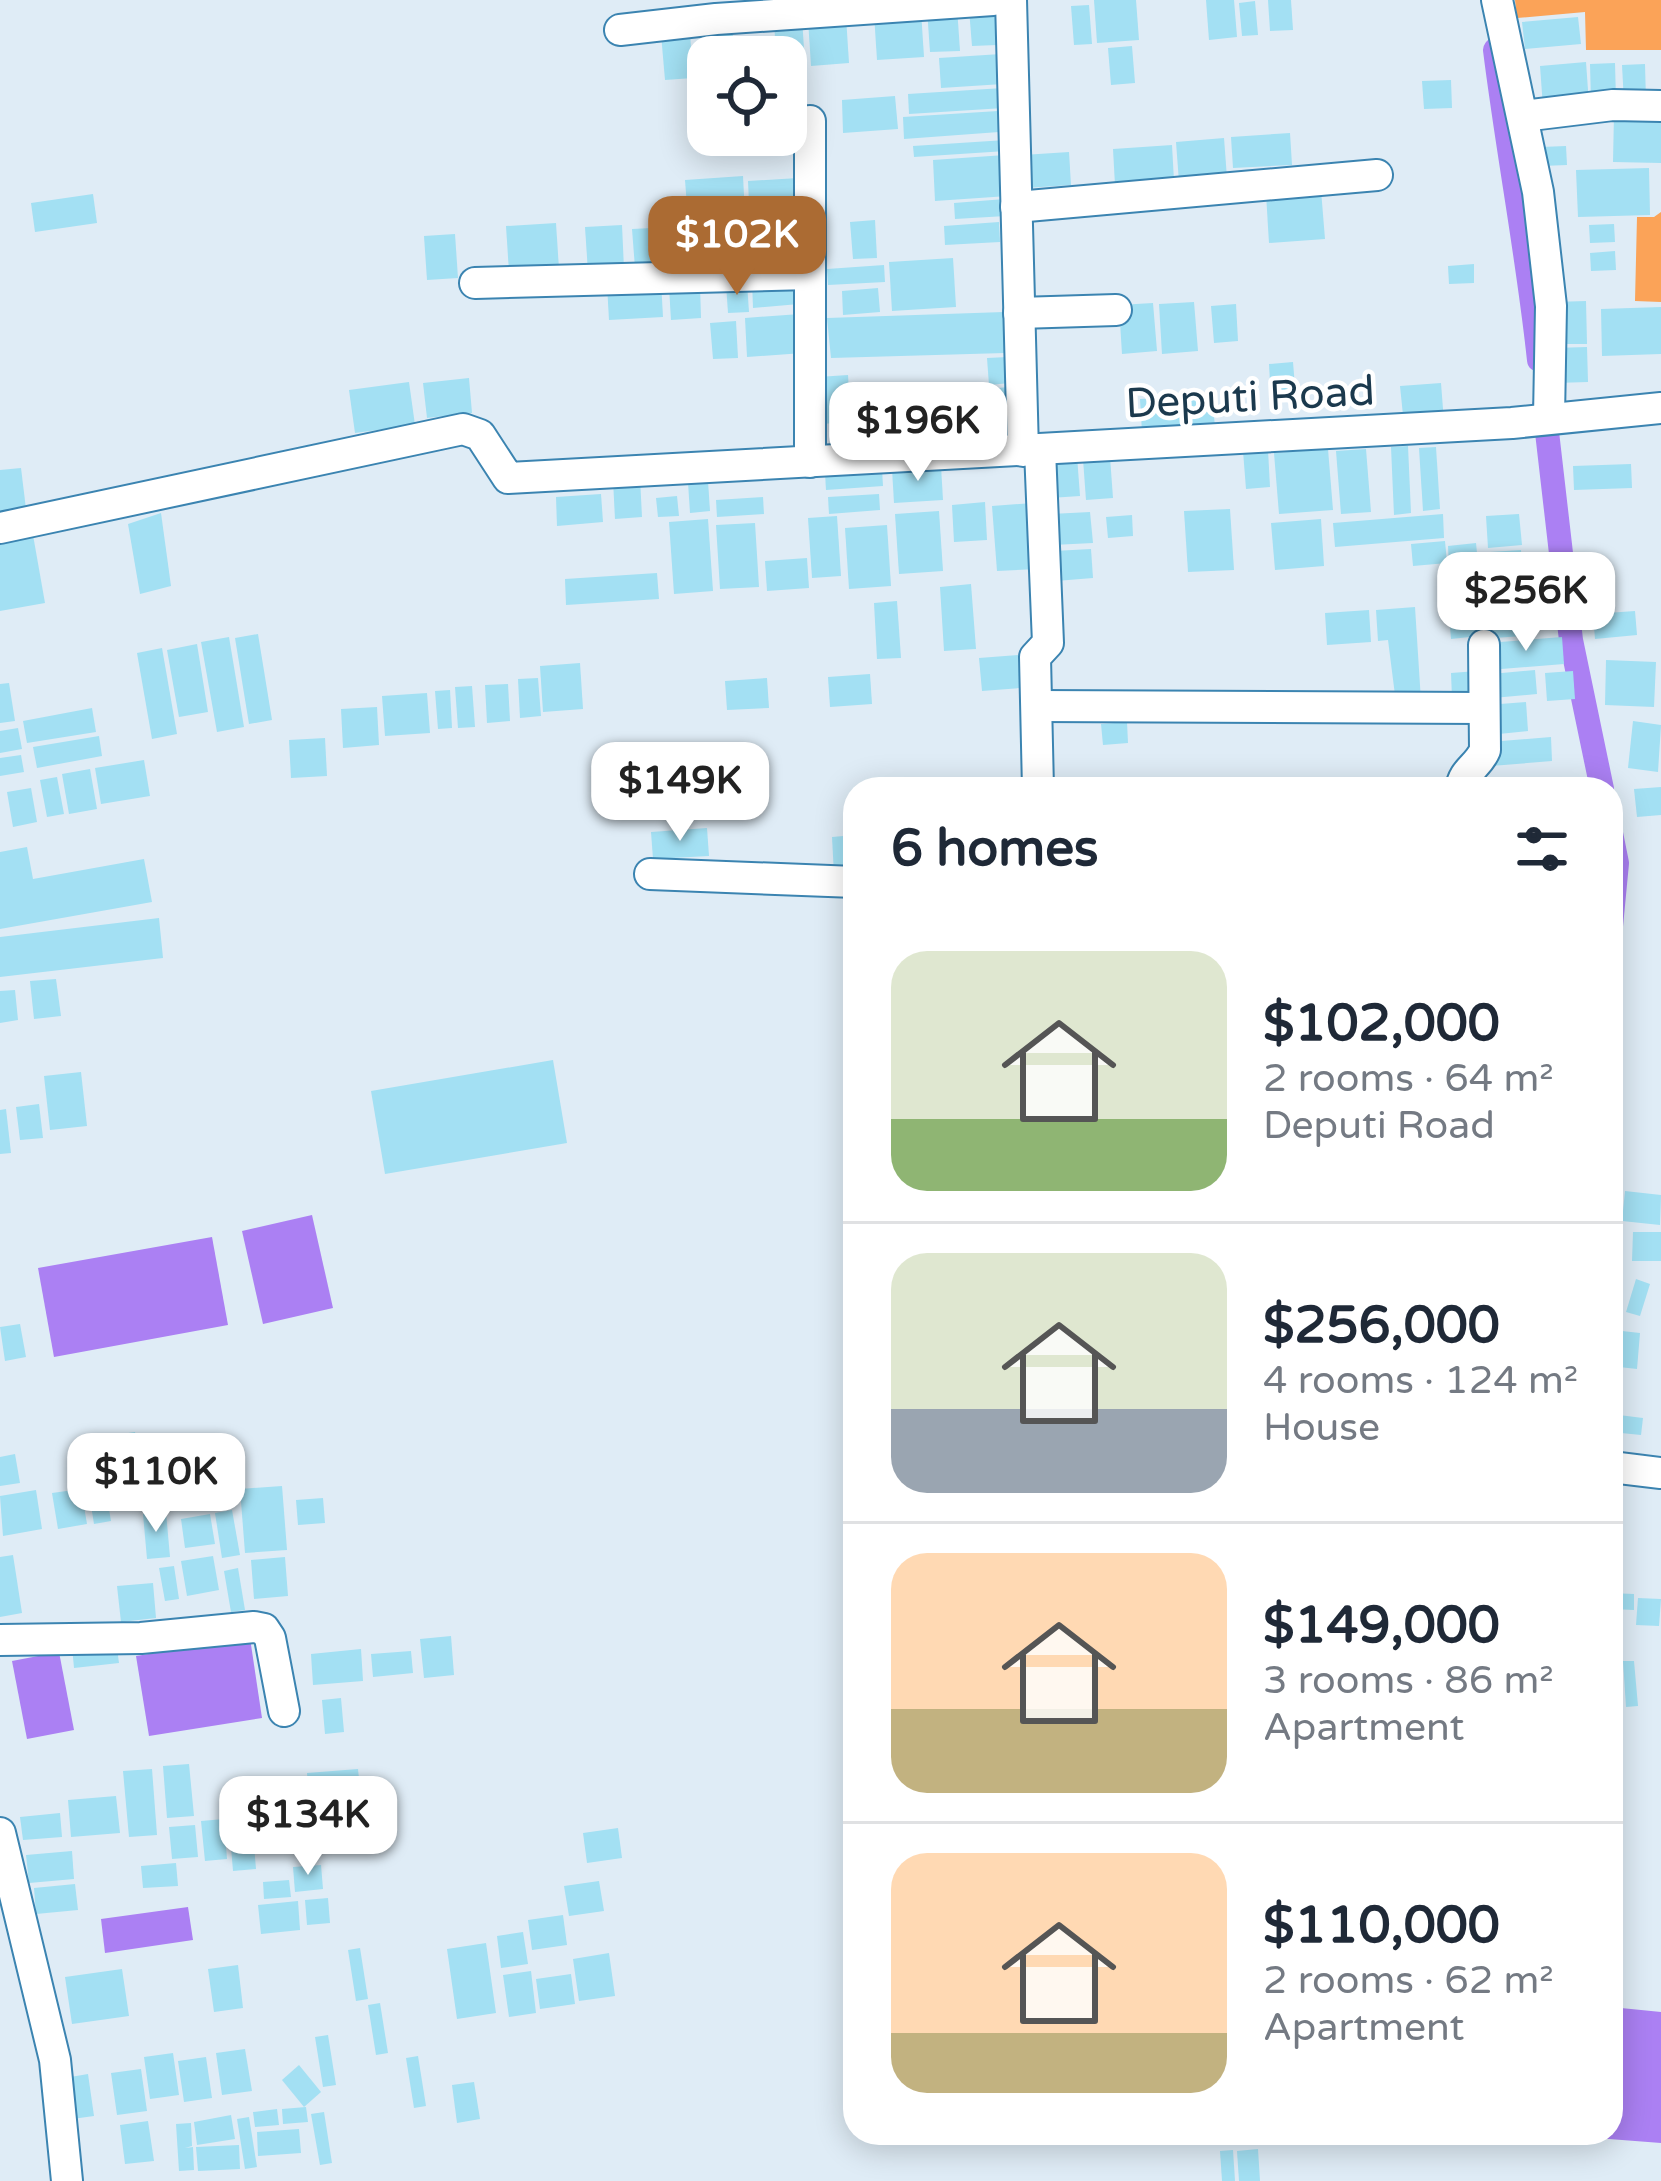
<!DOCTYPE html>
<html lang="en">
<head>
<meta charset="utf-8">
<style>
  :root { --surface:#fff; --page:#f2f2f3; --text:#1f2937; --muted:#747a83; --line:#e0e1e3; --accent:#ab6b33 }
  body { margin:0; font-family:"Varela Round",sans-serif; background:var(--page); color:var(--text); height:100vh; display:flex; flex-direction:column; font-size:45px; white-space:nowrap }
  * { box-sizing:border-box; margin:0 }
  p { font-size:39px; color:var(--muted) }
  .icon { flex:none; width:66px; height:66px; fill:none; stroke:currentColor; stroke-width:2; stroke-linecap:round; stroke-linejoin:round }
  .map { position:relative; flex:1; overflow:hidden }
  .sheet { position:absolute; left:843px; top:777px; width:780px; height:1368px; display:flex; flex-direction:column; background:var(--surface); border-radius:36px; box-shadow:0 6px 30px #0003 }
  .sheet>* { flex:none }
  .tools { position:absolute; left:687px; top:36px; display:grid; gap:24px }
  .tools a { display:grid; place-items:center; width:120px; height:120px; border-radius:24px; background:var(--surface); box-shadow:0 6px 30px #0003; font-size:60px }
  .price { position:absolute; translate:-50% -102px; padding:0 27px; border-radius:24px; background:#fff; color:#222; font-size:39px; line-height:78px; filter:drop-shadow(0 3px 6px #0008) }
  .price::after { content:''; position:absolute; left:50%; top:72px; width:36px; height:27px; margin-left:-18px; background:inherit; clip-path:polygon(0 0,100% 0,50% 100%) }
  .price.on { background:var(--accent); color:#fff }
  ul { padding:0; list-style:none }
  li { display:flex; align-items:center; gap:36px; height:300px; padding:0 48px }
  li+li { border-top:3px solid var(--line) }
  li span { display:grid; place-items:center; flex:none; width:336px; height:240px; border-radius:36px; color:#555 }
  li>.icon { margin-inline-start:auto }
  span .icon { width:144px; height:144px; fill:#fffc; stroke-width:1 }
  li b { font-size:51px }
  h2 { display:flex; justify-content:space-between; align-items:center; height:144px; padding:0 48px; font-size:51px }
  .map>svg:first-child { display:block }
  .green { fill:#fba358 }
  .water { fill:#ab80f3 }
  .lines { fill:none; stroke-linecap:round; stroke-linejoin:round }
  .canal { stroke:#ab80f3; stroke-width:24 }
  .building { fill:#a3e0f3 }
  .minor-casing { stroke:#3b84b1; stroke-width:34 }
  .minor { stroke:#fff; stroke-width:30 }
  .labels { text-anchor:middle; stroke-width:9; stroke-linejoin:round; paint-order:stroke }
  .street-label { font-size:42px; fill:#1b394d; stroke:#fff }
</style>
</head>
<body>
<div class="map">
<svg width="1661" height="2181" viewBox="0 0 1661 2181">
  <rect width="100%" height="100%" fill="#dfecf6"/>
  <g class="green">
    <path d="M1515 0H1661V50H1586L1585 12 1517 18Z"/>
    <path d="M1661 212V302L1635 301 1637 217H1654Z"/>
  </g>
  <g class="water">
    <path d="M312 1215 333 1308 263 1324 242 1231Z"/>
    <path d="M212 1237 228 1325 54 1357 38 1268Z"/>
    <path d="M250 1638 262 1718 149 1736 136 1656Z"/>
    <path d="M59 1652 74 1730 27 1739 12 1661Z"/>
    <path d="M188 1907 193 1940 105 1953 101 1919Z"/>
    <path d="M1611 2007 1661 2012V2143L1596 2138 1597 2133H1611Z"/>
  </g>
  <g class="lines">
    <g class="canal">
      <path d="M1495 50C1508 154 1528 256 1539 360"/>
      <path d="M1544 406 1571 640 1602 789"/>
      <path d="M1611 833 1617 863 1611 926"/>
    </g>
  </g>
  <g class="building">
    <path d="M1094 0H1136L1139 40 1097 43Z"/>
    <path d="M1206 0H1234L1237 37 1209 40Z"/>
    <path d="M1268 0H1291L1293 30 1270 31Z"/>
    <path d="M1255 1 1258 35 1242 36 1239 3Z"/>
    <path d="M1089 5 1092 44 1074 45 1071 6Z"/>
    <path d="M957 7 960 51 930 52 927 9Z"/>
    <path d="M994 7 997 45 972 46 969 9Z"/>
    <path d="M921 11 924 57 877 60 874 14Z"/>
    <path d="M846 17 849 63 811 66 808 19Z"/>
    <path d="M1578 17 1581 44 1525 49 1522 22Z"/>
    <path d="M802 18 805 64 786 65V57H776L774 20Z"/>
    <path d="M732 23 734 57H706L704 25Z"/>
    <path d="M690 32 693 78 665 80 661 34Z"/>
    <path d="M1132 46 1135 83 1111 85 1108 48Z"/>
    <path d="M1001 54 1003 84 941 88 939 58Z"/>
    <path d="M1586 62 1589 104 1543 107 1540 66Z"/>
    <path d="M1615 63 1616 100 1591 101 1590 64Z"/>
    <path d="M1645 64 1646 101 1624 102 1622 65Z"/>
    <path d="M1451 80 1452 108 1424 109 1422 81Z"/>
    <path d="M1003 88 1004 108 909 114 908 94Z"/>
    <path d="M895 96 898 129 843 133 842 100Z"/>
    <path d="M998 111 999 132 904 139 903 117Z"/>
    <path d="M1661 113V163L1613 162 1614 114Z"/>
    <path d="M1290 133 1292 165 1233 168 1231 137Z"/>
    <path d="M1224 138 1227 178 1179 182 1176 142Z"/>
    <path d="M1006 140V151L914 157 913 146Z"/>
    <path d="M1172 145 1174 181 1115 185 1113 149Z"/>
    <path d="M1566 146 1567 165 1542 166 1541 147Z"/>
    <path d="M1069 152 1071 185 1026 188 1023 155Z"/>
    <path d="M1005 155 1008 196 935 201 933 160Z"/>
    <path d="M1649 168 1650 215 1578 217 1576 170Z"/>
    <path d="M743 176 745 215 688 219 685 180Z"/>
    <path d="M798 178 799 199 749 203 748 181Z"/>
    <path d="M1321 190 1325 239 1269 243 1266 194Z"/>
    <path d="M93 194 97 223 35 232 31 203Z"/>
    <path d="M1005 199 1006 216 955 219 954 203Z"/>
    <path d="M796 207 799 265 753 268 749 211Z"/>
    <path d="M875 220 877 258 853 259 850 222Z"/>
    <path d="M999 222 1000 242 945 245 944 226Z"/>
    <path d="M556 223 559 269 509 272 506 226Z"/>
    <path d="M1614 224 1615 242 1590 243 1589 225Z"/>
    <path d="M622 225 624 269 588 272 585 227Z"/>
    <path d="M652 228 655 266 635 268 632 229Z"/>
    <path d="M455 234 458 278 427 280 424 236Z"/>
    <path d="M1615 251 1616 270 1591 271 1590 253Z"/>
    <path d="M953 258 956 307 892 311 889 262Z"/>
    <path d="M1474 264V283L1449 284 1448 266Z"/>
    <path d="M884 265 885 282 828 285 827 269Z"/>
    <path d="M798 278 799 304 753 308 752 281Z"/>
    <path d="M661 281 663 317 609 320 607 285Z"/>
    <path d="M747 283 749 312 728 313 726 284Z"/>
    <path d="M700 285 701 318 671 320 669 287Z"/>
    <path d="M878 288 880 312 843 315 842 291Z"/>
    <path d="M1586 301 1587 344H1555L1554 302Z"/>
    <path d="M1194 302 1198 351 1162 354 1159 304Z"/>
    <path d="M1153 303 1157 351 1122 354 1119 305Z"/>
    <path d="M1236 304 1238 341 1214 343 1211 306Z"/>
    <path d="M1661 307V354L1602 356 1601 309Z"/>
    <path d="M1004 312 1005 353 831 358 827 318Z"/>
    <path d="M800 314 803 353 747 357 745 318Z"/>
    <path d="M736 321 738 358 713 359 710 323Z"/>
    <path d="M1587 347 1588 382 1555 383 1554 348Z"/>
    <path d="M1008 357 1010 383 989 385 987 358Z"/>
    <path d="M1293 362 1296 399 1271 401 1269 364Z"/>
    <path d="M848 375 851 422 821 424 818 377Z"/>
    <path d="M469 378 472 413 427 418 423 383Z"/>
    <path d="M409 382 415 425 355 433 349 390Z"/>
    <path d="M1441 383 1444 422 1404 425 1400 386Z"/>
    <path d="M1008 387 1010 419 991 420 989 389Z"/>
    <path d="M1212 395 1215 427 1142 432 1140 399Z"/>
    <path d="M1408 446 1411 513 1394 515 1391 447Z"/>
    <path d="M1436 447 1440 509 1423 511 1419 448Z"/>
    <path d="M1328 449 1333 510 1279 514 1274 453Z"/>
    <path d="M1366 449 1371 512 1341 514 1336 451Z"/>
    <path d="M1268 450 1270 487 1246 489 1243 451Z"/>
    <path d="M1077 456 1080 496 1050 498 1048 458Z"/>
    <path d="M1110 457 1113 498 1086 500 1083 459Z"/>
    <path d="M1631 464 1632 488 1574 490 1573 466Z"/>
    <path d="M941 466 943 500 894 503 892 469Z"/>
    <path d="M21 468 26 509 0 513V470Z"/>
    <path d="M882 469 883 486 826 490 825 473Z"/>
    <path d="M640 478 642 517 615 519 613 480Z"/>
    <path d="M708 481 710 511 690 513 688 482Z"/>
    <path d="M601 494 603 522 557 526 556 497Z"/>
    <path d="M879 494 880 510 829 514 828 497Z"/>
    <path d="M677 496 679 516 658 517 656 498Z"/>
    <path d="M763 497 764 514 717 517 716 500Z"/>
    <path d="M985 502 987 540 954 542 952 505Z"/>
    <path d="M1033 503 1037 569 997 571 992 506Z"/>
    <path d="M1230 509 1234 570 1188 572 1184 511Z"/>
    <path d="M939 511 943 571 899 574 895 514Z"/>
    <path d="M1090 512 1093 543 1053 545 1051 514Z"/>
    <path d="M161 513 171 586 140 594 128 524Z"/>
    <path d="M1443 514 1444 538 1335 547 1333 523Z"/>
    <path d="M1519 514 1522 545 1488 548 1486 516Z"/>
    <path d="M1132 515 1133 536 1108 538 1106 517Z"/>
    <path d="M837 516 841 576 812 578 808 518Z"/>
    <path d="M708 519 713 591 674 594 669 522Z"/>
    <path d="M1321 519 1324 566 1275 570 1271 523Z"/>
    <path d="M755 523 759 587 720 589 716 525Z"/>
    <path d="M887 525 891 586 849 589 845 528Z"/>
    <path d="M33 535 45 603 0 611V541Z"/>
    <path d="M1445 541 1447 563 1413 566 1411 544Z"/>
    <path d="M1476 543 1478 563 1449 566 1448 546Z"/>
    <path d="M1091 549 1093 578 1056 581 1054 551Z"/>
    <path d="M1521 550 1522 566 1530 565 1532 590 1495 593 1490 552Z"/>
    <path d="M807 558 809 588 767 591 765 561Z"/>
    <path d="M1477 568 1480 602 1444 604 1442 570Z"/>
    <path d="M657 573 659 599 566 605 565 579Z"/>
    <path d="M971 584 976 649 944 651 940 587Z"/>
    <path d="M1519 595 1520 615 1491 617 1490 597Z"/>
    <path d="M897 601 901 658 877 659 874 603Z"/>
    <path d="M1415 607 1421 701 1396 703 1388 640 1378 641 1376 610Z"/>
    <path d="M1369 610 1371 642 1327 645 1325 613Z"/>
    <path d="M1635 611 1637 635 1595 639 1593 614Z"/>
    <path d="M1478 612 1479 636 1451 639 1449 614Z"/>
    <path d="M1522 617 1523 636 1494 638 1492 620Z"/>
    <path d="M258 634 272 720 249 724 235 638Z"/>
    <path d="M229 637 244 727 217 732 201 642Z"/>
    <path d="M1562 637 1564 664 1489 670 1487 643Z"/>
    <path d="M197 644 208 712 179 717 167 650Z"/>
    <path d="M162 648 177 734 152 739 137 653Z"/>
    <path d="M1018 655 1020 688 982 691 979 658Z"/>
    <path d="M1606 660 1656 662 1654 707 1605 705Z"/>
    <path d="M580 663 583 709 543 712 540 666Z"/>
    <path d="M1535 670 1537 694 1493 698 1491 674Z"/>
    <path d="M1477 671 1479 695 1452 698 1451 673Z"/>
    <path d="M1573 671 1575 699 1547 701 1545 673Z"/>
    <path d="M870 674 872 704 830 707 828 677Z"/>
    <path d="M538 678 541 716 520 718 518 679Z"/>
    <path d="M767 678 769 708 727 710 725 681Z"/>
    <path d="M9 683 15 721 0 723V684Z"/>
    <path d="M508 684 510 721 487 723 485 685Z"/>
    <path d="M472 686 475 727 458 728 455 687Z"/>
    <path d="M450 690 452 728 438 729 435 691Z"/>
    <path d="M427 693 430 733 385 736 382 696Z"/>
    <path d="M1526 702 1528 731 1489 735 1487 705Z"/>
    <path d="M377 707 379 745 343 748 341 709Z"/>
    <path d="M92 708 96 732 27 743 23 721Z"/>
    <path d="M1633 721 1661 725 1658 772 1628 768Z"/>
    <path d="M1127 722 1128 743 1103 745 1101 724Z"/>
    <path d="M18 728 22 749 0 753V731Z"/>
    <path d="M99 736 102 756 37 768 33 747Z"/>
    <path d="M1551 737 1552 761 1491 766 1489 742Z"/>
    <path d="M325 738 327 776 291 778 289 740Z"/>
    <path d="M21 755 24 772 0 776V758Z"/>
    <path d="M144 760 150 796 101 804 95 768Z"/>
    <path d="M90 769 97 809 69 814 62 774Z"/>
    <path d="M57 777 64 814 47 817 40 780Z"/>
    <path d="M1661 787V815L1637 817 1634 789Z"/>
    <path d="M31 788 37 822 13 827 7 792Z"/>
    <path d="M707 828 709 856 653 859 651 832Z"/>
    <path d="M855 835V873L834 875 832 837Z"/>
    <path d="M27 847 33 879 144 859 152 902 0 929V852Z"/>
    <path d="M159 918 163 958 0 977V937Z"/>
    <path d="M56 979 61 1016 34 1019 30 981Z"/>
    <path d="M15 990 18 1020 0 1023V991Z"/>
    <path d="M553 1060 567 1143 385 1174 371 1091Z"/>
    <path d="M81 1072 87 1126 50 1130 44 1076Z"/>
    <path d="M39 1104 43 1138 20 1140 16 1107Z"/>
    <path d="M6 1109 11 1153 0 1154V1110Z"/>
    <path d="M1625 1191 1661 1195 1660 1225 1622 1221Z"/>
    <path d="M1633 1232H1661V1261H1632Z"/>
    <path d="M1636 1279 1650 1284 1640 1316 1626 1312Z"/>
    <path d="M20 1324 26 1357 5 1361 0 1327Z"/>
    <path d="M1622 1331 1640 1333 1637 1369 1619 1367Z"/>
    <path d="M1611 1414 1643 1418 1641 1435 1611 1432Z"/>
    <path d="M135 1432 139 1456 98 1463 94 1438Z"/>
    <path d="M15 1454 20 1483 0 1486V1457Z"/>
    <path d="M138 1463 144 1492 113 1498 108 1468Z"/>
    <path d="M105 1485 111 1521 94 1524 88 1487Z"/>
    <path d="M282 1486 287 1550 245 1553 240 1489Z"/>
    <path d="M81 1489 87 1524 58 1529 52 1493Z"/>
    <path d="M36 1490 42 1529 3 1536 0 1496Z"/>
    <path d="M323 1498 325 1523 298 1525 296 1500Z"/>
    <path d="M232 1510 240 1555 222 1558 215 1513Z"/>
    <path d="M166 1512 170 1557 147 1559 143 1514Z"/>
    <path d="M210 1514 215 1544 185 1548 181 1519Z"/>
    <path d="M13 1555 22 1613 0 1617V1557Z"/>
    <path d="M213 1556 219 1590 187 1596 181 1561Z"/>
    <path d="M285 1557 288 1596 254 1599 251 1560Z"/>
    <path d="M174 1566 179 1599 165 1601 159 1568Z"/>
    <path d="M238 1568 245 1610 231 1612 224 1571Z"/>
    <path d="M153 1583 156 1618 121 1622 117 1586Z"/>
    <path d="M1611 1593 1634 1594V1610L1611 1609Z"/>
    <path d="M1638 1598 1661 1599 1659 1626 1636 1625Z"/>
    <path d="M451 1636 454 1675 424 1678 420 1639Z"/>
    <path d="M116 1641 119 1663 74 1668 72 1646Z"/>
    <path d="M361 1649 363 1681 313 1685 311 1654Z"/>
    <path d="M411 1651 413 1673 373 1677 371 1654Z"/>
    <path d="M1623 1661H1634L1638 1706 1626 1707Z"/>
    <path d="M341 1698 344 1732 325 1734 322 1700Z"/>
    <path d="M189 1764 194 1816 167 1818 163 1766Z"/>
    <path d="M152 1769 157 1835 129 1837 123 1771Z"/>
    <path d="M358 1769 363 1817 311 1821 307 1773Z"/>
    <path d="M116 1796 120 1833 71 1837 68 1800Z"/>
    <path d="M251 1809 256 1869 233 1871 228 1811Z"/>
    <path d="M60 1813 62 1837 23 1840 20 1817Z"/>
    <path d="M224 1819 227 1859 205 1861 201 1821Z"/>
    <path d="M195 1825 198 1857 172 1859 169 1827Z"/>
    <path d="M618 1828 622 1858 587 1863 583 1833Z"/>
    <path d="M72 1851 74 1879 29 1883 26 1855Z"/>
    <path d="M176 1863 178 1886 143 1888 141 1866Z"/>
    <path d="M321 1865 323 1889 295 1892 293 1867Z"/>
    <path d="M289 1880 291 1897 264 1899 263 1882Z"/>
    <path d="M599 1881 604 1911 569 1916 564 1886Z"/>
    <path d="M75 1884 78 1910 36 1914 34 1888Z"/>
    <path d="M328 1898 330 1923 307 1925 305 1900Z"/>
    <path d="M298 1901 300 1930 261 1934 258 1905Z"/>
    <path d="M563 1915 567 1945 532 1950 528 1920Z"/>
    <path d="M523 1932 528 1964 501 1968 497 1936Z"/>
    <path d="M486 1943 496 2013 457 2019 447 1949Z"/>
    <path d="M360 1948 368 1999 356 2001 348 1950Z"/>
    <path d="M609 1953 615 1996 579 2001 573 1959Z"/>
    <path d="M238 1965 243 2008 214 2012 208 1969Z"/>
    <path d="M122 1969 129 2016 72 2024 65 1977Z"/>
    <path d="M531 1971 536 2013 509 2017 503 1975Z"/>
    <path d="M571 1974 575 2004 540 2009 536 1979Z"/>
    <path d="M380 2003 388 2053 376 2055 368 2005Z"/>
    <path d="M328 2035 336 2085 323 2087 315 2037Z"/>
    <path d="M245 2049 252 2091 222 2095 216 2053Z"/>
    <path d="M173 2053 179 2095 150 2099 144 2057Z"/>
    <path d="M418 2056 426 2106 414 2108 406 2058Z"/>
    <path d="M206 2057 212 2098 184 2102 178 2061Z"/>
    <path d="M299 2065 321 2092 304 2107 282 2080Z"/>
    <path d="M141 2069 147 2111 117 2115 111 2073Z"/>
    <path d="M88 2074 94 2116 65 2120 59 2079Z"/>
    <path d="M474 2082 480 2119 457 2123 452 2085Z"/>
    <path d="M306 2107 308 2122 283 2124 282 2109Z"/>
    <path d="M277 2109 279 2125 255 2127 253 2112Z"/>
    <path d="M324 2112 332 2163 320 2165 311 2114Z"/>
    <path d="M231 2115 235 2139 197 2145 194 2122Z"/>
    <path d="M249 2117 257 2167 245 2169 237 2119Z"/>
    <path d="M148 2121 154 2161 125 2164 120 2125Z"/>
    <path d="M191 2123 192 2146 185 2148 193 2147 194 2170 179 2171 176 2124Z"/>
    <path d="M299 2129 301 2153 258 2156 257 2132Z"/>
    <path d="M1220 2133H1282V2139L1221 2143Z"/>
    <path d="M239 2145 240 2169 198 2171 196 2147Z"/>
    <path d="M1258 2149 1260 2181H1239L1237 2151Z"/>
    <path d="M1233 2150 1235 2181H1222L1220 2151Z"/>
  </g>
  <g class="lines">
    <g class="minor-casing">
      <g id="minor">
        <path d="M1011 0 1023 451"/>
        <path d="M1497 0 1538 192 1551 306 1549 417"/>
        <path d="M620 30 716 19 993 0"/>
        <path d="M1523 116 1613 105 1661 106"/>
        <path d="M810 121V462"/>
        <path d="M1016 207 1377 175"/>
        <path d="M475 283 810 274"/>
        <path d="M1019 313 1116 310"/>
        <path d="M0 528 463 429 480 435 508 478 1512 423 1661 408"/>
        <path d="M1037 706 1483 708"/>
        <path d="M1038 789 1035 657 1048 643 1040 450"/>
        <path d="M1461 789C1463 770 1478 767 1485 750L1484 645"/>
        <path d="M650 874 855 882"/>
        <path d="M1611 1467 1661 1473"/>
        <path d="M0 1640 141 1638 254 1627 264 1629 270 1638 284 1711"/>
        <path d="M0 1833 55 2060 67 2181"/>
      </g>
    </g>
    <use href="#minor" class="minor"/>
  </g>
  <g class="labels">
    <g class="street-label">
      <text transform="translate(1250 396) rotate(-3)" y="15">Deputi Road</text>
    </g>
  </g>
</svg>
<div class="tools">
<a><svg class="icon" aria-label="locate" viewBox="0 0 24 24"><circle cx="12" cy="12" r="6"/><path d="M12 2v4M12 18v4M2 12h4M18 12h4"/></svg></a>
</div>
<b class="price on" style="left:737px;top:298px">$102K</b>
<b class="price" style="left:918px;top:484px">$196K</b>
<b class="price" style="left:1526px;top:654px">$256K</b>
<b class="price" style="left:680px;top:844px">$149K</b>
<b class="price" style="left:156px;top:1535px">$110K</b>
<b class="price" style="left:308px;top:1878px">$134K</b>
<section class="sheet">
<h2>6 homes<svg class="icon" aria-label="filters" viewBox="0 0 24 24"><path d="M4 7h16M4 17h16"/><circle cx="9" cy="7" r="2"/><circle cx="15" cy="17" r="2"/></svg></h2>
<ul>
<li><span style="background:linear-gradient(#dfe7d0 70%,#8fb573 0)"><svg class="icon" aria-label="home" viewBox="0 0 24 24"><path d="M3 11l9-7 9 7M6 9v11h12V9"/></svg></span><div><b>$102,000</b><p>2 rooms · 64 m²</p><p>Deputi Road</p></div></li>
<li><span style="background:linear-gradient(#dfe7d0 65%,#9aa5b1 0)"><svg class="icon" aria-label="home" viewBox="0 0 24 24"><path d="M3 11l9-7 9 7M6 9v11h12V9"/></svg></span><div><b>$256,000</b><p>4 rooms · 124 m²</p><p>House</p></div></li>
<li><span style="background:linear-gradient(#ffd9b3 65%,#c2b280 0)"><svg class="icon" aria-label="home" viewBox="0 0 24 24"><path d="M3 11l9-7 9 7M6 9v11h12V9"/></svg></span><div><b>$149,000</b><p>3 rooms · 86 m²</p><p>Apartment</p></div></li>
<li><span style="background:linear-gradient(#ffd9b3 75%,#c2b280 0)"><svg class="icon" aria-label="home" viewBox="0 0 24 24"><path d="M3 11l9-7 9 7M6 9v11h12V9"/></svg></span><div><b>$110,000</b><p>2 rooms · 62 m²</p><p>Apartment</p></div></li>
</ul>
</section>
</div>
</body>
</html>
